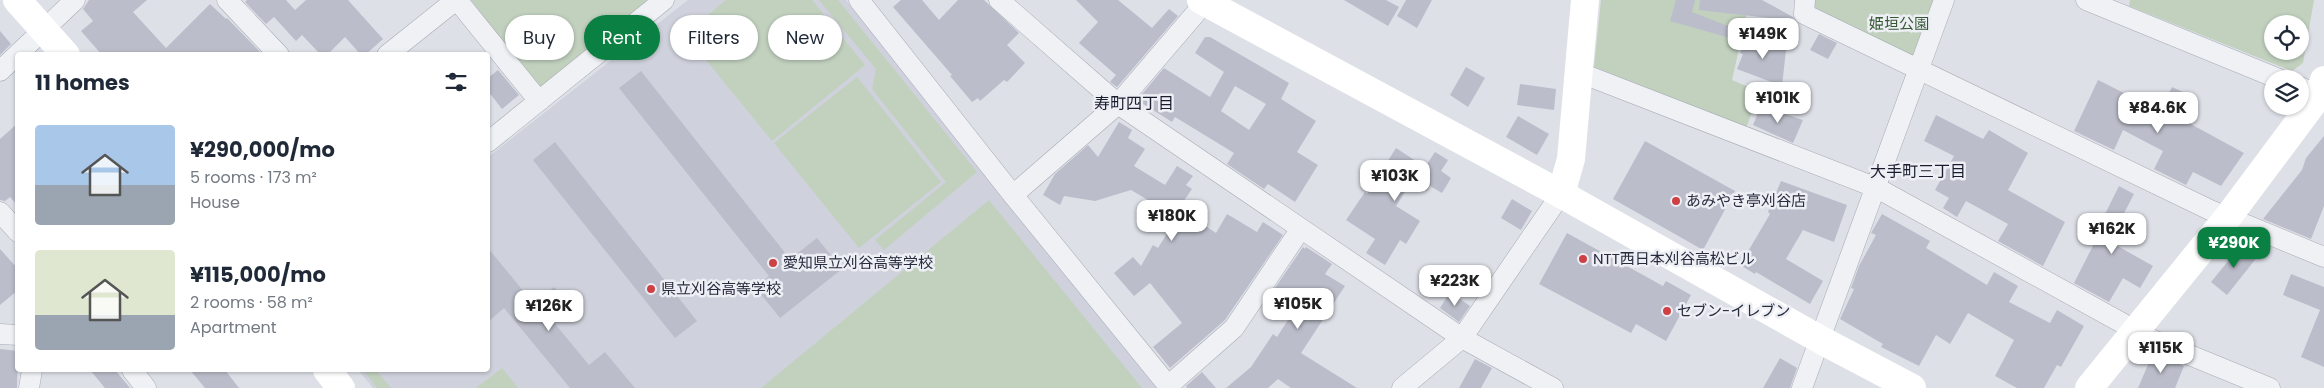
<!DOCTYPE html>
<html lang="en">
<head>
<meta charset="utf-8">
<style>
  :root { --surface:#fff; --page:#f2f2f3; --text:#1f2937; --muted:#747a83; --accent:#0b8043 }
  body { margin:0; font-family:Poppins,"Noto Sans JP",sans-serif; background:var(--page); color:var(--text); height:100vh; display:flex; flex-direction:column; font-size:19px; white-space:nowrap }
  * { box-sizing:border-box; margin:0 }
  p { font-size:16px; color:var(--muted) }
  .icon { flex:none; width:28px; height:28px; fill:none; stroke:currentColor; stroke-width:2; stroke-linecap:round; stroke-linejoin:round }
  .map { position:relative; flex:1; overflow:hidden }
  .panel { position:absolute; left:15px; top:52px; width:475px; height:320px; display:flex; flex-direction:column; background:var(--surface); border-radius:5px; box-shadow:0 1px 4px #0004 }
  .panel>* { flex:none }
  .top-card { position:absolute; left:505px; top:15px; width:475px; height:45px; display:flex; gap:10px }
  .controls { position:absolute; left:2264px; top:15px; display:grid; gap:10px }
  .controls a { display:grid; place-items:center; width:45px; height:45px; border-radius:50%; background:var(--surface); box-shadow:0 1px 4px #0004; font-size:25px }
  .price { position:absolute; translate:-50% -42px; padding:0 11px; border-radius:10px; background:#fff; color:#222; font-size:16px; line-height:32px; filter:drop-shadow(0 1px 2px #0008) }
  .price::after { content:''; position:absolute; left:50%; top:30px; width:15px; height:11px; margin-left:-8px; background:inherit; clip-path:polygon(0 0,100% 0,50% 100%) }
  .price.selected { background:var(--accent); color:#fff }
  ul { padding:0; list-style:none }
  li { display:flex; align-items:center; gap:15px; height:125px; padding:0 20px }
  li span { display:grid; place-items:center; flex:none; width:140px; height:100px; border-radius:5px; color:#555 }
  li>.icon { margin-inline-start:auto }
  span .icon { width:60px; height:60px; fill:#fffc; stroke-width:1 }
  li b { font-size:21px }
  h2 { display:flex; justify-content:space-between; align-items:center; height:60px; padding:0 20px; font-size:21px }
  .chip { padding:0 18px; border-radius:22px; background:var(--surface); box-shadow:0 1px 4px #0004; font-size:18px; line-height:45px }
  .chip.selected { background:var(--accent); color:#fff }
  .map>svg:first-child { display:block }
  .built { fill:#cfd2dc }
  .green { fill:#c1d1be; fill-rule:evenodd }
  .building { fill:#bbbeca; fill-rule:evenodd }
  .lines { fill:none; stroke-linecap:round; stroke-linejoin:round }
  .street-casing { stroke:#a6aab4; stroke-width:21 }
  .street { stroke:#f0f1f5; stroke-width:20 }
  .secondary { stroke:#fff; stroke-width:28 }
  .poi-dot { fill:#cd4144; stroke:#edeff5; stroke-width:2 }
  .labels { text-anchor:middle; stroke-width:5; stroke-linejoin:round; paint-order:stroke }
  .park-label { font-size:15px; fill:#365934; stroke:#edeff5 }
  .poi-label { font-size:15px; fill:#272c3d; stroke:#edeff5; text-anchor:start }
  .neighbourhood-label { font-size:16px; fill:#191d2e; stroke:#edeff5 }
</style>
</head>
<body>
<div class="map">
<svg width="2324" height="388" viewBox="0 0 2324 388">
  <rect width="100%" height="100%" fill="#dde0e7"/>
  <path class="built" d="M688 0H846L1159 388H373L358 370H488V157Z"/>
  <g class="green">
    <path d="M471 0H653L541 91Z"/>
    <path d="M726 0H812L865 65 772 141 685 34Z"/>
    <path d="M819 0H838L977 172 884 250 875 240 946 182 872 89 876 69Z"/>
    <path d="M1601 0H1750L1732 80 1760 92 1746 128 1594 67Z"/>
    <path d="M1814 0H1934L1914 57 1813 8Z"/>
    <path d="M2130 0H2314L2303 63 2292 71 2129 6ZM2272 24H2300V51H2272Z"/>
    <path d="M857 77 941 182 859 248 774 143Z"/>
    <path d="M989 200 1142 388H761Z"/>
    <path d="M502 368 518 388H476Z"/>
    <path d="M363 370H376L391 388H377Z"/>
  </g>
  <g class="building">
    <path d="M89 0H147L133 12 166 48 210 4 226 19 227 18 263 55H102L81 31 93 21 83 9Z"/>
    <path d="M247 0H286L295 10 306 0H348L383 39 365 55H361L345 37 327 55H321L302 35 296 41 274 17 266 24 245 2Z"/>
    <path d="M901 0H922L939 20 958 0H984L1019 33 1007 45 1025 63 1007 82 1004 80 980 101 978 98 972 102 950 76 952 75 893 7Z"/>
    <path d="M1076 0H1118L1152 28 1169 9 1178 16 1117 87 1110 82 1116 75 1079 43 1098 22Z"/>
    <path d="M1344 0H1386L1399 7 1388 26Z"/>
    <path d="M1406 0H1432L1417 28 1397 16Z"/>
    <path d="M1676 0H1695L1692 12 1733 28 1730 38 1670 21Z"/>
    <path d="M1700 0H1762L1793 17 1795 21 1699 10Z"/>
    <path d="M0 31 11 44 0 55Z"/>
    <path d="M1748 34 1786 50 1782 86 1737 69 1743 54 1740 53Z"/>
    <path d="M1819 34 1837 43 1828 59 1810 50Z"/>
    <path d="M1205 37H1210L1289 83 1281 99 1316 121 1297 152 1318 165 1295 202 1268 184 1264 189 1227 164 1234 153 1175 117 1172 122 1137 100 1164 68 1210 97 1224 72 1195 53ZM1235 86 1266 104 1249 130 1221 111Z"/>
    <path d="M1466 67 1485 78 1468 107 1450 95Z"/>
    <path d="M498 70 519 95 502 109 488 91V78Z"/>
    <path d="M641 71 790 259 817 238 842 269 780 318 755 287 769 276 619 88Z"/>
    <path d="M2098 80 2160 111 2172 87 2187 94 2176 116 2244 153 2221 186 2193 172 2186 185 2154 169 2163 151 2123 130 2114 150 2074 131Z"/>
    <path d="M1520 84 1556 89 1554 110 1517 105Z"/>
    <path d="M1761 106 1803 120 1793 143 1753 125Z"/>
    <path d="M1936 115 1983 139 1989 130 2028 153 2008 190 2065 222 2043 266 1998 241 2008 224 1966 201 1957 217 1943 208 1949 198 1935 190 1954 156 1924 141Z"/>
    <path d="M1518 116 1549 134 1537 155 1506 137Z"/>
    <path d="M1119 122 1132 130 1128 138 1145 149 1134 166 1165 185 1177 166 1193 176 1186 185 1192 189 1179 208 1216 233 1227 214 1257 232 1263 222 1283 235 1225 320 1170 368 1153 347 1182 323 1150 283 1134 296 1114 273 1133 257 1141 266 1153 245 1158 248 1173 224 1149 209 1153 203 1131 190 1095 201 1064 196 1060 205 1043 195 1055 174 1088 145 1098 157Z"/>
    <path d="M18 123V206L10 197 5 201 0 200V139Z"/>
    <path d="M2324 136V206L2311 239 2263 219 2302 170 2306 158Z"/>
    <path d="M1645 141 1735 191 1703 250 1613 199Z"/>
    <path d="M555 142 697 321 675 338 533 160Z"/>
    <path d="M1396 148 1425 167 1435 152 1448 160 1441 171 1451 178 1442 193 1430 186 1427 191 1411 182 1396 206 1420 221 1406 244 1400 240 1385 265 1366 253 1375 239 1346 220 1365 192 1367 194Z"/>
    <path d="M1781 181 1847 205 1834 242 1803 230 1786 259 1823 281 1810 304 1756 272 1755 274 1740 265 1770 214 1768 212Z"/>
    <path d="M2119 186 2134 194 2122 217 2128 220 2114 244 2153 266 2140 288 2123 278 2109 302 2074 283 2101 230 2098 228Z"/>
    <path d="M1512 199 1532 211 1521 230 1501 218Z"/>
    <path d="M1882 214 1930 241 1926 248 1987 285 1994 272 2018 286 2009 302 2050 323 2057 310 2084 326 2061 367 2057 365 2044 388H2017L1995 376 2014 340 1968 313 1950 344 1936 335 1919 366 1881 347 1883 344 1840 319 1854 289 1851 288 1859 266 1876 235 1871 233Z"/>
    <path d="M1567 233 1663 286 1666 281 1691 295 1666 341 1636 324 1631 333 1539 284Z"/>
    <path d="M2242 244 2258 256 2227 295 2211 282Z"/>
    <path d="M1303 247 1305 249 1306 247 1332 264 1325 274 1345 286 1301 353 1357 388H1291L1278 379 1268 388H1226L1251 367 1273 334 1277 337 1299 303 1275 288Z"/>
    <path d="M488 248 534 304 554 287 564 300 547 314 589 365 605 352 635 388H570L504 308 488 322Z"/>
    <path d="M0 249 18 269V290L0 305Z"/>
    <path d="M2291 274 2324 287V367L2301 357 2320 310 2283 295Z"/>
    <path d="M1450 292 1470 306 1459 322 1440 308Z"/>
    <path d="M0 349 18 351 17 388H0Z"/>
    <path d="M2153 353 2184 366 2175 388H2138Z"/>
    <path d="M1780 358 1797 368 1790 388H1763Z"/>
    <path d="M1475 359 1492 368 1481 388H1459Z"/>
    <path d="M90 370H115L130 388H105Z"/>
    <path d="M190 370H225L239 388H205Z"/>
    <path d="M1202 372 1216 388H1187L1186 386Z"/>
  </g>
  <g class="lines">
    <g class="street-casing">
      <g id="street">
        <path d="M227 0 279 55"/>
        <path d="M457 0 539 101"/>
        <path d="M859 0 1013 195 1170 388"/>
        <path d="M999 0 1118 104 1462 338 1553 388"/>
        <path d="M1805 0 1804 14 2210 210 2324 257"/>
        <path d="M2086 0 2279 79"/>
        <path d="M387 55 456 0"/>
        <path d="M0 71 75 0"/>
        <path d="M1578 72 1877 188 2153 340 2270 388"/>
        <path d="M2300 87 2324 97"/>
        <path d="M488 142 664 0"/>
        <path d="M1013 195 1118 104 1207 0"/>
        <path d="M0 212 18 232"/>
        <path d="M0 334 18 335"/>
        <path d="M132 370 146 388"/>
        <path d="M1168 386 1234 328 1300 230"/>
        <path d="M29 388 32 370"/>
        <path d="M1402 388 1462 338 1561 194"/>
        <path d="M1802 388 1944 0"/>
      </g>
    </g>
    <use href="#street" class="street"/>
    <g class="secondary">
      <path d="M17 0 66 55"/>
      <path d="M1201 0 1561 194 1821 340 1912 388"/>
      <path d="M1561 194 1571 159 1585 0"/>
      <path d="M327 370 341 388"/>
      <path d="M2089 388 2228 217 2319 95 2324 80"/>
    </g>
  </g>
  <g class="poi-dot">
    <circle cx="1676" cy="201" r="5"/>
    <circle cx="1583" cy="259" r="5"/>
    <circle cx="773" cy="263" r="5"/>
    <circle cx="651" cy="289" r="5"/>
    <circle cx="1667" cy="311" r="5"/>
  </g>
  <g class="labels">
    <g class="park-label">
      <text x="1899" y="29">姫垣公園</text>
    </g>
    <g class="poi-label">
      <text x="1686" y="206">あみやき亭刈谷店</text>
      <text x="1593" y="264">NTT西日本刈谷高松ビル</text>
      <text x="783" y="268">愛知県立刈谷高等学校</text>
      <text x="661" y="294">県立刈谷高等学校</text>
      <text x="1677" y="316">セブン-イレブン</text>
    </g>
    <g class="neighbourhood-label">
      <text x="1134" y="109">寿町四丁目</text>
      <text x="1918" y="177">大手町三丁目</text>
    </g>
  </g>
</svg>
<div class="controls">
<a><svg class="icon" aria-label="locate" viewBox="0 0 24 24"><circle cx="12" cy="12" r="6"/><path d="M12 2v4M12 18v4M2 12h4M18 12h4"/></svg></a>
<a><svg class="icon" aria-label="layers" viewBox="0 0 24 24"><path d="M12 4l9 5-9 5-9-5zM3 14l9 5 9-5"/></svg></a>
</div>
<b class="price" style="left:1763px;top:60px">¥149K</b>
<b class="price" style="left:1778px;top:124px">¥101K</b>
<b class="price" style="left:2158px;top:134px">¥84.6K</b>
<b class="price" style="left:1395px;top:202px">¥103K</b>
<b class="price" style="left:1172px;top:242px">¥180K</b>
<b class="price" style="left:2112px;top:255px">¥162K</b>
<b class="price selected" style="left:2234px;top:269px">¥290K</b>
<b class="price" style="left:1455px;top:307px">¥223K</b>
<b class="price" style="left:1298px;top:330px">¥105K</b>
<b class="price" style="left:549px;top:332px">¥126K</b>
<b class="price" style="left:2161px;top:374px">¥115K</b>
<div class="top-card">
<a class="chip">Buy</a>
<a class="chip selected">Rent</a>
<a class="chip">Filters</a>
<a class="chip">New</a>
</div>
<section class="panel">
<h2>11 homes<svg class="icon" aria-label="filters" viewBox="0 0 24 24"><path d="M4 7h16M4 17h16"/><circle cx="9" cy="7" r="2"/><circle cx="15" cy="17" r="2"/></svg></h2>
<ul>
<li><span style="background:linear-gradient(#a9c7e8 60%,#9aa5b1 0)"><svg class="icon" aria-label="home" viewBox="0 0 24 24"><path d="M3 11l9-7 9 7M6 9v11h12V9"/></svg></span><div><b>¥290,000/mo</b><p>5 rooms · 173 m²</p><p>House</p></div></li>
<li><span style="background:linear-gradient(#dfe7d0 65%,#9aa5b1 0)"><svg class="icon" aria-label="home" viewBox="0 0 24 24"><path d="M3 11l9-7 9 7M6 9v11h12V9"/></svg></span><div><b>¥115,000/mo</b><p>2 rooms · 58 m²</p><p>Apartment</p></div></li>
</ul>
</section>
</div>
</body>
</html>
